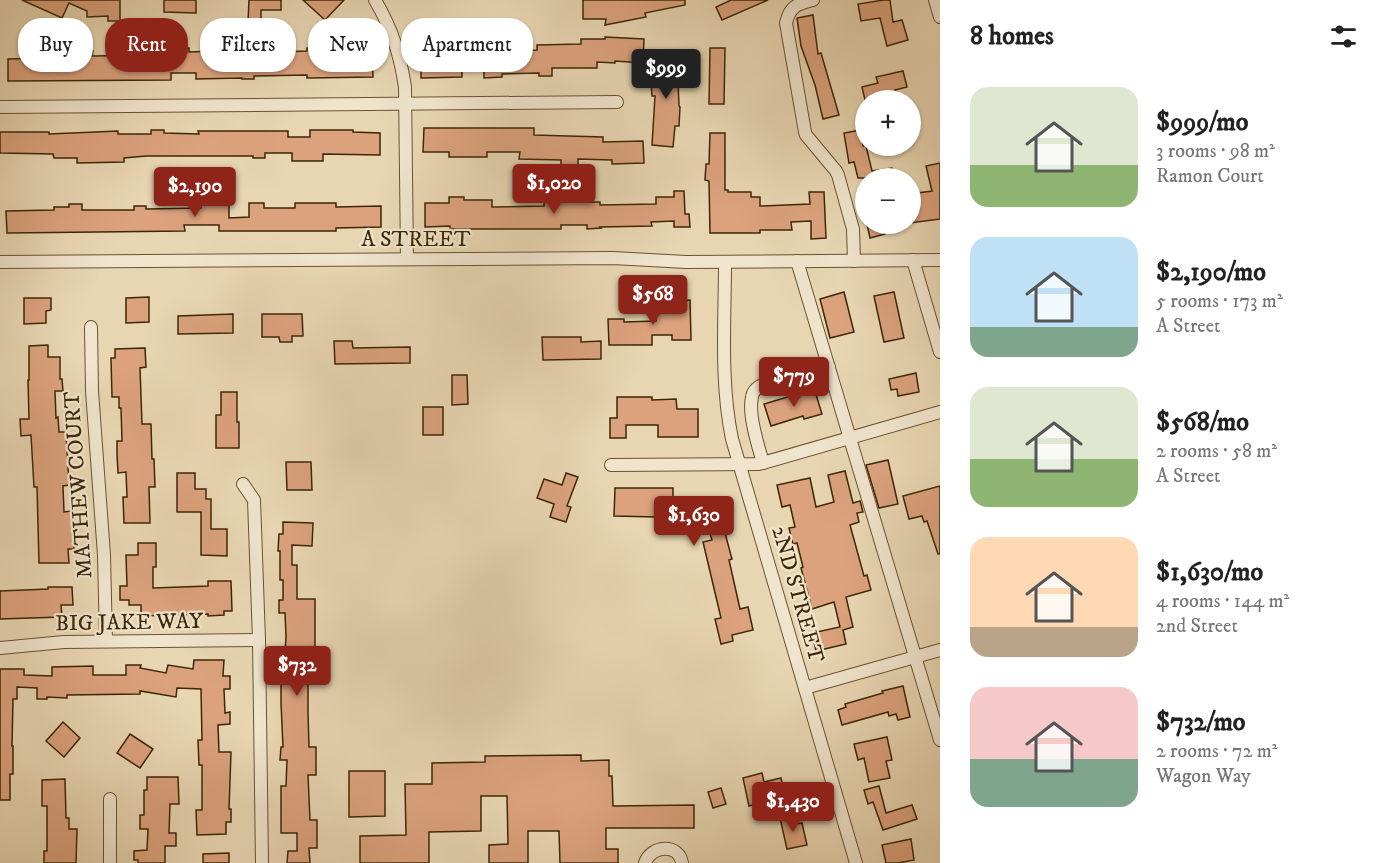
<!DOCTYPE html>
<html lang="en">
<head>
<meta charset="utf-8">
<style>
  :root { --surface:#fff; --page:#f2f2f2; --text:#222; --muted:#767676; --accent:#8f2418 }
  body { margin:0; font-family:"IM FELL DW Pica",serif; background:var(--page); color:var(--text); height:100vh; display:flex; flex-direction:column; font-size:22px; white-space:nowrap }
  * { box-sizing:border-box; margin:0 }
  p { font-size:20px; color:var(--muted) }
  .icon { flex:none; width:33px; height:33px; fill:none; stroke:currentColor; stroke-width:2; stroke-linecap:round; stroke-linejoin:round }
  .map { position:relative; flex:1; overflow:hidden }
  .panel { display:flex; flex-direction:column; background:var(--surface); width:450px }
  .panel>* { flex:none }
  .top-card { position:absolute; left:18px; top:18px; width:570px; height:54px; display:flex; gap:12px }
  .controls { position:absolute; left:855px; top:90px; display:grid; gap:12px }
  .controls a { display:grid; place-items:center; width:66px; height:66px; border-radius:50%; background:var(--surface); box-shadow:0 2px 4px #0004; font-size:30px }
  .price { position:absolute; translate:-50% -51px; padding:0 14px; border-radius:6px; background:var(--accent); color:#fff; font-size:20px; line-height:39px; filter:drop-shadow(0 2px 3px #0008) }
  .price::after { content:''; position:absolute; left:50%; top:36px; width:18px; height:14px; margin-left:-9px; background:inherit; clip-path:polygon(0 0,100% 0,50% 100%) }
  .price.selected { background:#222; color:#fff }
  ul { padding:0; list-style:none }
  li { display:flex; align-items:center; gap:18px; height:150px; padding:0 30px }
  li span { display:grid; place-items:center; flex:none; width:168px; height:120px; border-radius:18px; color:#555 }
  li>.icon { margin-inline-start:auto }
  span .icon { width:72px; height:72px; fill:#fffc; stroke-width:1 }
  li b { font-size:26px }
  h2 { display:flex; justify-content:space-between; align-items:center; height:72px; padding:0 30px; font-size:26px }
  .pill { padding:0 21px; border-radius:24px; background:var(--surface); box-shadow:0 2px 4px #0004; font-size:21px; line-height:54px }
  .pill.selected { background:var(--accent); color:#fff }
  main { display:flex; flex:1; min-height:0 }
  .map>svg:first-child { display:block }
  .building { fill:#dba27d; stroke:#3d2706; stroke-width:1.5 }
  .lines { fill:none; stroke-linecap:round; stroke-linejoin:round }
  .minor-casing { stroke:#685331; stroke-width:14 }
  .minor { stroke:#f0e4cd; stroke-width:12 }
  .labels { text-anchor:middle; stroke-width:4.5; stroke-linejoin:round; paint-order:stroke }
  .street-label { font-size:22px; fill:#3d2706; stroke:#f0e4cd }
</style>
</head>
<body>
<main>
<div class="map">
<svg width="940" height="863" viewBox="0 0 940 863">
  <rect width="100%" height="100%" fill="#e8d6b2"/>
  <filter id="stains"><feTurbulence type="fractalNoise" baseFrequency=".00333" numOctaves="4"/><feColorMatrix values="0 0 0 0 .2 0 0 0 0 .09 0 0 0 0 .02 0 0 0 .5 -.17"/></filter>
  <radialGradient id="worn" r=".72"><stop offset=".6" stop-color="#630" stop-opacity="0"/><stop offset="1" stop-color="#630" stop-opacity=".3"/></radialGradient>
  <g class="building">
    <path d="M22 0H120V21H108V16L87 17V11L69 3 62 18Z"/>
    <path d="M164 0H196V13L164 12Z"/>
    <path d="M249 0H281V10H261V22H248Z"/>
    <path d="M303 0H344L325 20Z"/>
    <path d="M583 0H685V5L645 13 646 17 605 25 606 19H583Z"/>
    <path d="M731 0H768L722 20 716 7Z"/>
    <path d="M884 0H890L893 22 902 20 908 40 887 46 880 18 861 21 858 4Z"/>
    <path d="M813 15 818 54 821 53 839 115 823 119 815 85 801 46 797 18Z"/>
    <path d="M605 37 644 39 643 63 615 61V63L597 62V68H552V76H539V73L502 74V77L484 78V71H462V77L421 78V54L466 53V46H483V40H495L496 51 537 50V45L581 44V39H605Z"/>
    <path d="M160 43H172V49L189 48V52L215 51V56H242V51L281 50V52L307 51V48H320V50L349 49V53H372L373 77 307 78V75L254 76V79H242V78L196 79V73H171V80L8 81V59L54 58V50L93 51 92 56 160 55Z"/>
    <path d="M710 48H725L724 104H709Z"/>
    <path d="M677 55 679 106 680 107 679 126H675L673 147 652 145 655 96H652L651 82H654V56Z"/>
    <path d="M903 71 907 87 895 90 897 96 878 100H865L862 87 878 83 876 77Z"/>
    <path d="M424 128H534V135L603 137V142L643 141 644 163 612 164V160L578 159V167L561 166V160L519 159 520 152H487V157H449V152H423Z"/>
    <path d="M151 130H164V133L199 134 198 131H288V137H310V130H353V132L380 133V155L323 154V161H292V153H265V158H253V156H146L124 158V162L77 163V158H54L53 154 0 153V132H49V134L118 131V134H151Z"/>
    <path d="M861 130 863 146H866L872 171 892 168 893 178H858L854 162 849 163 844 133Z"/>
    <path d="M710 133H725V190H728V192H751V197H760V206L810 204 809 192H824L826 238 811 239V221L791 222 792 230H760V233H710L709 181 705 180 706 164H709Z"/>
    <path d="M940 163V219L910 223V194L932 191 926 166Z"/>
    <path d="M674 191H684L685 214H689L690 227H674V221L651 222 652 226 600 227 601 228 587 229V225H561V229H450V226L425 227V203H449V197H464V200H492V207L544 206V202H600V205L656 204V197H674Z"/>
    <path d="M212 194H229V218L249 217V203H264V208H295V203H336V207L381 206V227L336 228V231H219V225H184L185 231 7 233 6 211 54 210V207H69V204H82V210H134V206H146V209L201 208V201H212Z"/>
    <path d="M867 224H883L885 234 870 238Z"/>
    <path d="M844 292 854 332 830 338 820 299Z"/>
    <path d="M894 292 904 338 884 342 874 296Z"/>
    <path d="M149 297V322L126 323V298Z"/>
    <path d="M24 298H51V310L46 311V323L24 324Z"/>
    <path d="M690 300 691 340H672V335H652V345H609L608 319H624V322L656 321V306H676V301Z"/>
    <path d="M233 314V333L178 334V316Z"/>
    <path d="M262 314H302L303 336H292V342H280L279 337H262Z"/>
    <path d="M542 337H581V342L601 341V359L543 360Z"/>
    <path d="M334 341H352L353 348 410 347V363L335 364Z"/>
    <path d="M48 345V357H60V379H62L63 391H55L56 418 58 417 59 432H66L69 485 63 486 64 512 72 511 74 549H68L69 563H39L37 487H34L31 435 21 436 20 419H29L28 380H29V346Z"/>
    <path d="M145 348 146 367 140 368 142 424H151L152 459H154L155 487H149L150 523H124L123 497H127L126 472 118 473 117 454V441H122L121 408H119V397H112L111 358H115V349Z"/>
    <path d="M916 373 919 392 898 396 897 389 891 390 889 379Z"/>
    <path d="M452 375H467L468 404 452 405Z"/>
    <path d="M814 388 822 414 804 419 803 416 771 426 764 404 798 394V393Z"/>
    <path d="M221 392H237V422H239V448H216V415H221Z"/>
    <path d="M617 397H652V400L676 399 677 409H698V437H658V425H626V438H610V418H617Z"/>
    <rect x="423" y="407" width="20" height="28"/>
    <path d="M888 460 898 504 879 508 866 465Z"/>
    <path d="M286 462H311L312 490H287Z"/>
    <path d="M845 471 853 503 860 501 863 512 857 513 859 522 850 525 864 576 867 575 871 590 846 597 853 627 843 630 846 644 816 651 812 633 840 627 834 602 812 609 801 568 803 567 797 543 793 544 789 528 795 527 790 505 782 507 777 485 810 478 816 507 834 502 828 475Z"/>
    <path d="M177 473H195V489H206V499H211V529H227V556L201 555V512H177Z"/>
    <path d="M566 473 578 477 567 506 571 507 566 522 550 517 554 504 537 498 544 479 562 485Z"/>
    <path d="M940 486V554H938L927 521 924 522 922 516 909 519 903 496Z"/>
    <path d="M615 488H673V501H691V510L717 503 732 559 729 560 740 609 748 607 753 630 732 635 733 641 721 644 715 619 721 618 703 542 712 540 707 524 658 525 657 517 614 516Z"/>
    <path d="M283 522 313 523 312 546 292 545V565H297V599H315V663H308V712L309 747H316V775H308L310 820H317V848H309L310 863H287L288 851H297V833H281V786H286L287 760H280L281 747H283L281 703V664H279V652H285L286 637 285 613H279V600H283V580H280V551H278L279 534H283Z"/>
    <path d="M138 543H156V567H153V588L208 586V581H231L232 611H224V615L208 616V614L141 616V605H129V600H120V586H127L126 555H138Z"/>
    <path d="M48 587H72L73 605H61L62 617 0 619V591L48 589Z"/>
    <path d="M194 660H224L223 676H230V689H224L225 713 230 712V724L218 725 219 752H231L229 809H231V822H226V834L197 835 196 810H202V765H199L198 740H202L201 689 177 688 176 697 140 691V694L67 695V698L47 697V699H37V688L17 687V699H13L12 746H13V774H10V800H0V669H24V675L52 676V667L93 666V675H126V665H141L140 668 166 673 168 665 193 669Z"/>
    <path d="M903 686 910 717 898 720 896 714 889 716 888 712 842 725 838 710 846 707 845 704 883 693 882 691Z"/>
    <path d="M63 722 80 738 64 757 46 741Z"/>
    <path d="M130 734 153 749 140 768 117 753Z"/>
    <path d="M887 737 892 760 886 761 890 778 869 782 864 758 858 760 854 744Z"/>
    <path d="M581 755V761L609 760V776H612L613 806 694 805V828H606V849H618V863H560L559 831H528V863H489V845L508 844 507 796H481V831L429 832V863H360V836L406 835 405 784H432V763L485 762V756Z"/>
    <path d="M349 771H385V816L349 817Z"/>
    <path d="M762 773 764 782 781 778 785 797 749 806 743 778Z"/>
    <path d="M147 777H178L179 804H170L169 833H176V846H165V863H138V860H134V851L147 850 148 829H140V815H144V790H147Z"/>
    <path d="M65 779 66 818H69V829H77L76 863H44V851H47V806H42V780Z"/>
    <path d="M879 786 886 813 912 805 917 819 883 830 873 802 868 804 864 790Z"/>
    <path d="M721 788 726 804 713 808 708 792Z"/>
    <path d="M794 815 797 824 802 823 807 845 787 849 780 818Z"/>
    <path d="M911 839 914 860 898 863H886L882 845Z"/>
    <path d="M229 853V863H203V854Z"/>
  </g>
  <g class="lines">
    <g class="minor-casing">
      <g id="minor">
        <path d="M375 0C392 29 400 54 405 87L407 259"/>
        <path d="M813 0C797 4 790 6 786 23L805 132 806 135 836 171 838 175 853 229 854 261"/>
        <path d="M935 0 940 17"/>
        <path d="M0 107 617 102"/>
        <path d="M913 260 940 352"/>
        <path d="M797 261 940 740"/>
        <path d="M0 262 613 258 686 262 940 260"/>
        <path d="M725 262C725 321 720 381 732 439L856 863"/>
        <path d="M91 327 92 391 104 555 106 641"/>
        <path d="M763 463C758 445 748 415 752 397 753 391 756 389 760 386L829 367"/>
        <path d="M611 465 759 464 940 412"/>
        <path d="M243 484 254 500 259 640 262 863"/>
        <path d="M0 648 64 642 259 640"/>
        <path d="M805 688 940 650"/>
        <path d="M110 799V863"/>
        <path d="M645 863C651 845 679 843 682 863"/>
      </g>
    </g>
    <use href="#minor" class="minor"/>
  </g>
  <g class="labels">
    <g class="street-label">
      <text x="416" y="246">A STREET</text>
      <text transform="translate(77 485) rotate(-94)" y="8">MATHEW COURT</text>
      <text transform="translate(799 594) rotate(74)" y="8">2ND STREET</text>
      <text transform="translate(129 621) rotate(-1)" y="8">BIG JAKE WAY</text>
    </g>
  </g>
  <rect width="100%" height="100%" filter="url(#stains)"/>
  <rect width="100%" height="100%" fill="url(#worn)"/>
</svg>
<div class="controls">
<a>+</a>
<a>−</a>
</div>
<b class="price selected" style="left:666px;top:100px">$999</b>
<b class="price" style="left:554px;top:215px">$1,020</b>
<b class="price" style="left:195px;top:218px">$2,190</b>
<b class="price" style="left:653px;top:326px">$568</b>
<b class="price" style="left:794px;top:408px">$779</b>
<b class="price" style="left:694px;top:547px">$1,630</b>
<b class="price" style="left:297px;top:697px">$732</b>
<b class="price" style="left:793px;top:833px">$1,430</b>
<div class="top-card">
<a class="pill">Buy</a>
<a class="pill selected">Rent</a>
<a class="pill">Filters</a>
<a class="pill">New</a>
<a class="pill">Apartment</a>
</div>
</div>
<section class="panel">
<h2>8 homes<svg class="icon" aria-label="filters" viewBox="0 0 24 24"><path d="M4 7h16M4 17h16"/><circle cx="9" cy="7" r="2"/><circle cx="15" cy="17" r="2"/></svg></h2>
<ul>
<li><span style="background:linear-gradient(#dfe7d0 65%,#8fb573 0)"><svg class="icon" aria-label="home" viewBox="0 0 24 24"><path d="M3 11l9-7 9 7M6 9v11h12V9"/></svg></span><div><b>$999/mo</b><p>3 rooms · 98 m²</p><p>Ramon Court</p></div></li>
<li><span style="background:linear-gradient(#bfe0f5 75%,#7fa58c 0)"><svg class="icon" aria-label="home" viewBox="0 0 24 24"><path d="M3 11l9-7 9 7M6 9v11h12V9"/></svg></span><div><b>$2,190/mo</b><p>5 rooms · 173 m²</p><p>A Street</p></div></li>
<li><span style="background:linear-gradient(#dfe7d0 60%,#8fb573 0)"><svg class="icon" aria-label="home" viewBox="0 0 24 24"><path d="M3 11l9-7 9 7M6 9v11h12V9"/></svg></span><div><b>$568/mo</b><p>2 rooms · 58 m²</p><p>A Street</p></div></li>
<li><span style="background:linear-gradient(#ffd9b3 75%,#b9a48a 0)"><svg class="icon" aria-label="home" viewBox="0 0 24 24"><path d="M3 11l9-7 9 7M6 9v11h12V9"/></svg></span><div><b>$1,630/mo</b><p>4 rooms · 144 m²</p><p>2nd Street</p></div></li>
<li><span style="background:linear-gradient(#f6c9c9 60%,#7fa58c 0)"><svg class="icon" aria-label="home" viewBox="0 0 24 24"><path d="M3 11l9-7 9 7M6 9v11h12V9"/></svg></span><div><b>$732/mo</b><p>2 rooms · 72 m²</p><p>Wagon Way</p></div></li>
</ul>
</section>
</main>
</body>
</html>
